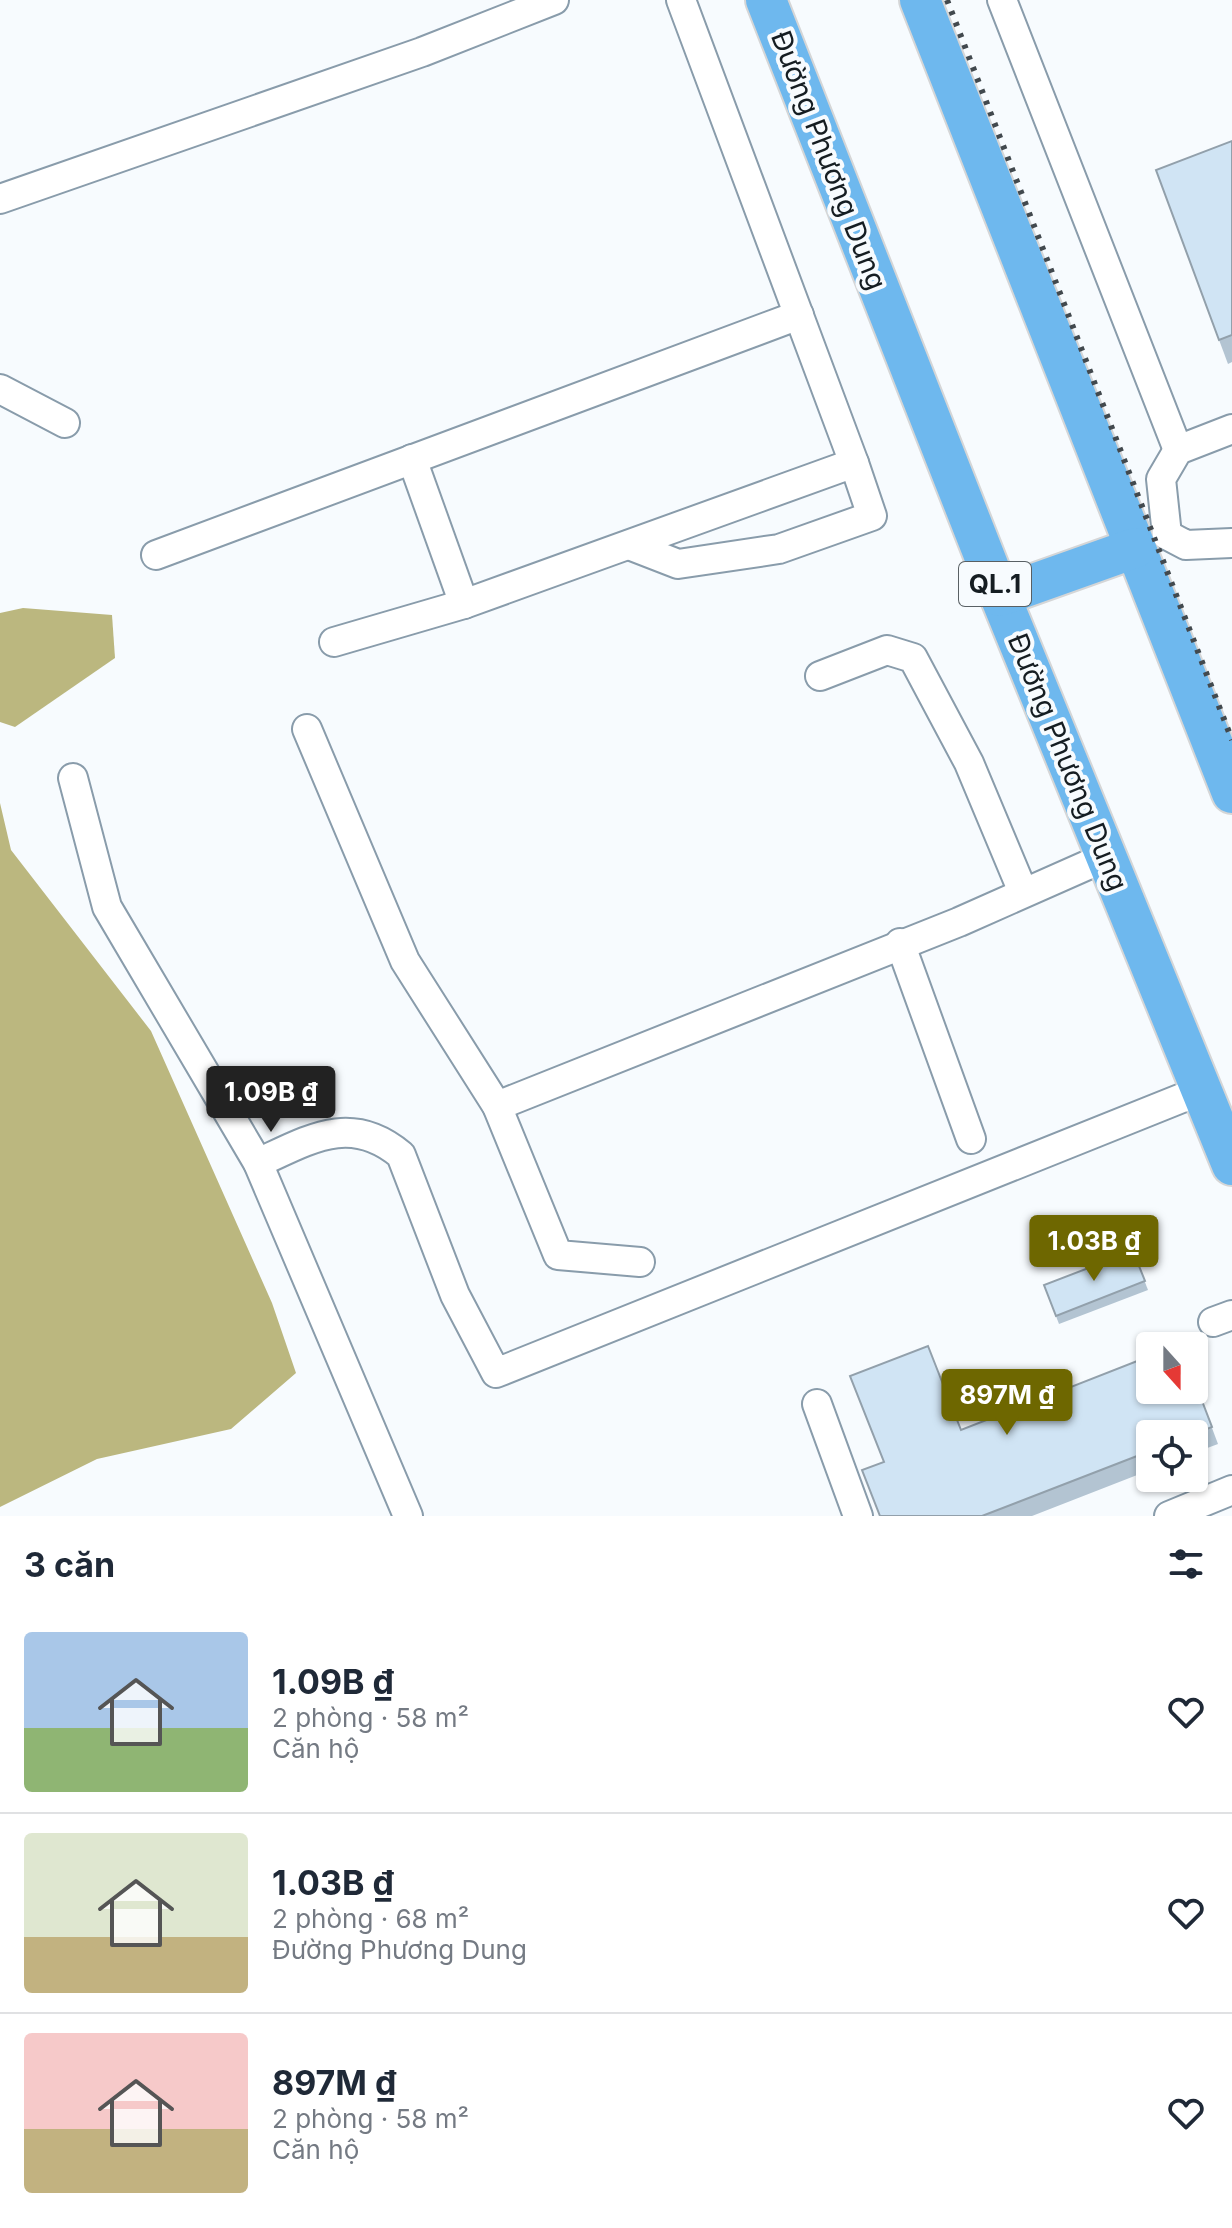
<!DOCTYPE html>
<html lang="vi">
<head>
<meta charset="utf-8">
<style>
  :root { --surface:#fff; --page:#f6f6f7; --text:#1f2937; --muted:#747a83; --line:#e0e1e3; --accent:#6e6700 }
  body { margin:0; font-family:Inter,sans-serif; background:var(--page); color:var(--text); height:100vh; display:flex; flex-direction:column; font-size:30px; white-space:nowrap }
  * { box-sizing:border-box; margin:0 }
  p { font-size:26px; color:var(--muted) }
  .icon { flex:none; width:44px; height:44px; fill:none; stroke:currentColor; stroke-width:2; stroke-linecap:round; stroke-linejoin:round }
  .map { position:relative; height:1516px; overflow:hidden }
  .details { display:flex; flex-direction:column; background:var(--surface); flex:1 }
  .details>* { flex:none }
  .needle { width:52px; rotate:159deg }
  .tools { position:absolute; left:1136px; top:1332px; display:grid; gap:16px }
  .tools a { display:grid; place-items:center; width:72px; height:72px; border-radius:8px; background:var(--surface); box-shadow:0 2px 6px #0004; font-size:40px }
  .price { position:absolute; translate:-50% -68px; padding:0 18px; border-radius:8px; background:var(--accent); color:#fff; font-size:26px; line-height:52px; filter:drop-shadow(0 2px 4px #0008) }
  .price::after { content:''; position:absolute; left:50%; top:48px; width:24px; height:18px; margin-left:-12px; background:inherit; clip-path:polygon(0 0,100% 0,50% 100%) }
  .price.current { background:#222; color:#fff }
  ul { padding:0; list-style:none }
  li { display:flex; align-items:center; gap:24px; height:200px; padding:0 24px }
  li+li { border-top:2px solid var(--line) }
  li span { display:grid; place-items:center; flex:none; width:224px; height:160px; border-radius:8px; color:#555 }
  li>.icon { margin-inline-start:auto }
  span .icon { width:96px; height:96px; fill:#fffc; stroke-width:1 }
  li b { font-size:34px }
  h2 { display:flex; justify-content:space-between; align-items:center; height:96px; padding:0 24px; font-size:34px }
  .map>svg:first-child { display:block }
  .water { fill:#bbb77f }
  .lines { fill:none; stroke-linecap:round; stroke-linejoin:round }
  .minor-casing { stroke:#899cab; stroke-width:32 }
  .highway-casing { stroke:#d5d6d7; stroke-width:44 }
  .minor { stroke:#fff; stroke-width:28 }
  .highway { stroke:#6eb8ee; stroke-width:40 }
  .rail { stroke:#42494e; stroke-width:6; stroke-dasharray:4 8; stroke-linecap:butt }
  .wall { fill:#b3c4d2 }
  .building { fill:#d0e4f4; stroke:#92a0ab; stroke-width:2 }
  .labels { text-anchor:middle; stroke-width:8; stroke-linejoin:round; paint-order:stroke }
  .shield { fill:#f7fbfe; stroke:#596064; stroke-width:2 }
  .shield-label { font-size:26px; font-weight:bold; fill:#151d22 }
  .street-label { font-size:28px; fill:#151d22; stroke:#f7fbfe }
</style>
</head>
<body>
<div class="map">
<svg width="1232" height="1516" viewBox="0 0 1232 1516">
  <rect width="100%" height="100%" fill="#f7fbfe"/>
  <g class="water">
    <path d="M23 608 112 615 115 658 15 727 0 722V613Z"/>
    <path d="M0 803 11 850 151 1031 272 1303 296 1373 231 1429 97 1459 0 1507Z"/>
  </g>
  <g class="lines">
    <g class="minor-casing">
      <g id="minor">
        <path d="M1002 0 1178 450"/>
        <path d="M0 199 422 52 554 0"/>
        <path d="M0 389 65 423"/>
        <path d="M412 459 464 604"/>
        <path d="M1167 535 1161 479 1178 450 1232 429"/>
        <path d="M1167 535 1186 545 1232 543"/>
        <path d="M629 545 678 564 779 549 872 516 854 463"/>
        <path d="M156 555 799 315"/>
        <path d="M334 642 464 604 854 463 681 0"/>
        <path d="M820 676 887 650 913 658 969 763 1023 892"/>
        <path d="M307 729 405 961 497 1106 558 1255 640 1262"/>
        <path d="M73 778 107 907 258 1163 408 1516"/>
        <path d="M900 943 971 1139"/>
        <path d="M497 1106 959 922 1108 856"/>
        <path d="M258 1163C310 1139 351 1113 401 1155L455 1295 496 1373 1202 1090"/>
        <path d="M1213 1322 1232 1315"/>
        <path d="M817 1404 858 1516"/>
        <path d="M1169 1516 1232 1490"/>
      </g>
    </g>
    <g class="highway-casing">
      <g id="highway">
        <path d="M766 0 1000 596 1232 1165"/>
        <path d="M920 0 1232 793"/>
        <path d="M1000 596 1135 548"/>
      </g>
    </g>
    <use href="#minor" class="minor"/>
    <use href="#highway" class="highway"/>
    <path class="rail" d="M947 0 1232 740"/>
  </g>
  <g class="wall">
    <path d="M1232 141V362L1228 364 1156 170Z"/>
    <path d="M1133 1251 1148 1290 1059 1324 1044 1285Z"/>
    <path d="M1194 1380 1218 1444 1194 1453V1434H1150V1470L1032 1516H880L961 1430Z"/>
  </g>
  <g class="building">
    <path d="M1232 141V335L1219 340 1156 170Z"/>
    <path d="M1133 1251 1145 1281 1056 1316 1044 1285Z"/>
    <path d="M928 1346 961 1430 1150 1356V1390H1194V1380L1212 1427 1194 1434H1150V1451L982 1516H880L862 1470 884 1462 850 1376Z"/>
  </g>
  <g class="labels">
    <rect class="shield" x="959" y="562" width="72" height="44" rx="6"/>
    <g class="shield-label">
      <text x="995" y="593">QL.1</text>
    </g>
    <g class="street-label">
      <text transform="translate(829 160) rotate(69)" y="10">Đường Phương Dung</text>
      <text transform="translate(1068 762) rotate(68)" y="10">Đường Phương Dung</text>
    </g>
  </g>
</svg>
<div class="tools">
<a><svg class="needle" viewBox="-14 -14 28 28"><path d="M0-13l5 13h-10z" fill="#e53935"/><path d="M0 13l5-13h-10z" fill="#747a83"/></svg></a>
<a><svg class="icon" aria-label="locate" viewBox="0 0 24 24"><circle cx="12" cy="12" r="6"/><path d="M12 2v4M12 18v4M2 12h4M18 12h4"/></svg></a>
</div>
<b class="price current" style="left:271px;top:1134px">1.09B ₫</b>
<b class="price" style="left:1094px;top:1283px">1.03B ₫</b>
<b class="price" style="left:1007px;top:1437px">897M ₫</b>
</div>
<section class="details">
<h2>3 căn<svg class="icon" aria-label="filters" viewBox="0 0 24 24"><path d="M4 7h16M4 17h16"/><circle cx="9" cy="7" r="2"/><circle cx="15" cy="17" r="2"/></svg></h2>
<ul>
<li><span style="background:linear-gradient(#a9c7e8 60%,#8fb573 0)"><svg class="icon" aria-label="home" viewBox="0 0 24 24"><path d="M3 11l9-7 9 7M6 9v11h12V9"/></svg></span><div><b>1.09B ₫</b><p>2 phòng · 58 m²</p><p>Căn hộ</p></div><svg class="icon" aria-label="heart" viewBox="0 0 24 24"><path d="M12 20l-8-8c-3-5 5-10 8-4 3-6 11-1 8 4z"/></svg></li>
<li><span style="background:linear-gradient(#dfe7d0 65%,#c2b280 0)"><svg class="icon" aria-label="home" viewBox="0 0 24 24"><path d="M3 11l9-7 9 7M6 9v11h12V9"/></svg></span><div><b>1.03B ₫</b><p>2 phòng · 68 m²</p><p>Đường Phương Dung</p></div><svg class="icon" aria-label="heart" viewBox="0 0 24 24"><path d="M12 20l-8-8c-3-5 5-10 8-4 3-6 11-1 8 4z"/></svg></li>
<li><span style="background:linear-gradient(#f6c9c9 60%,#c2b280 0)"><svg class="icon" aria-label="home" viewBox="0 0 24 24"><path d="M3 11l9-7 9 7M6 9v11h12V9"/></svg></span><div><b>897M ₫</b><p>2 phòng · 58 m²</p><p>Căn hộ</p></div><svg class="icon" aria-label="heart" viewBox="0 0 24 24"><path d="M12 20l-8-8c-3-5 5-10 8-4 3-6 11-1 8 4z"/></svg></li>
</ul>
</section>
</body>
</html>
